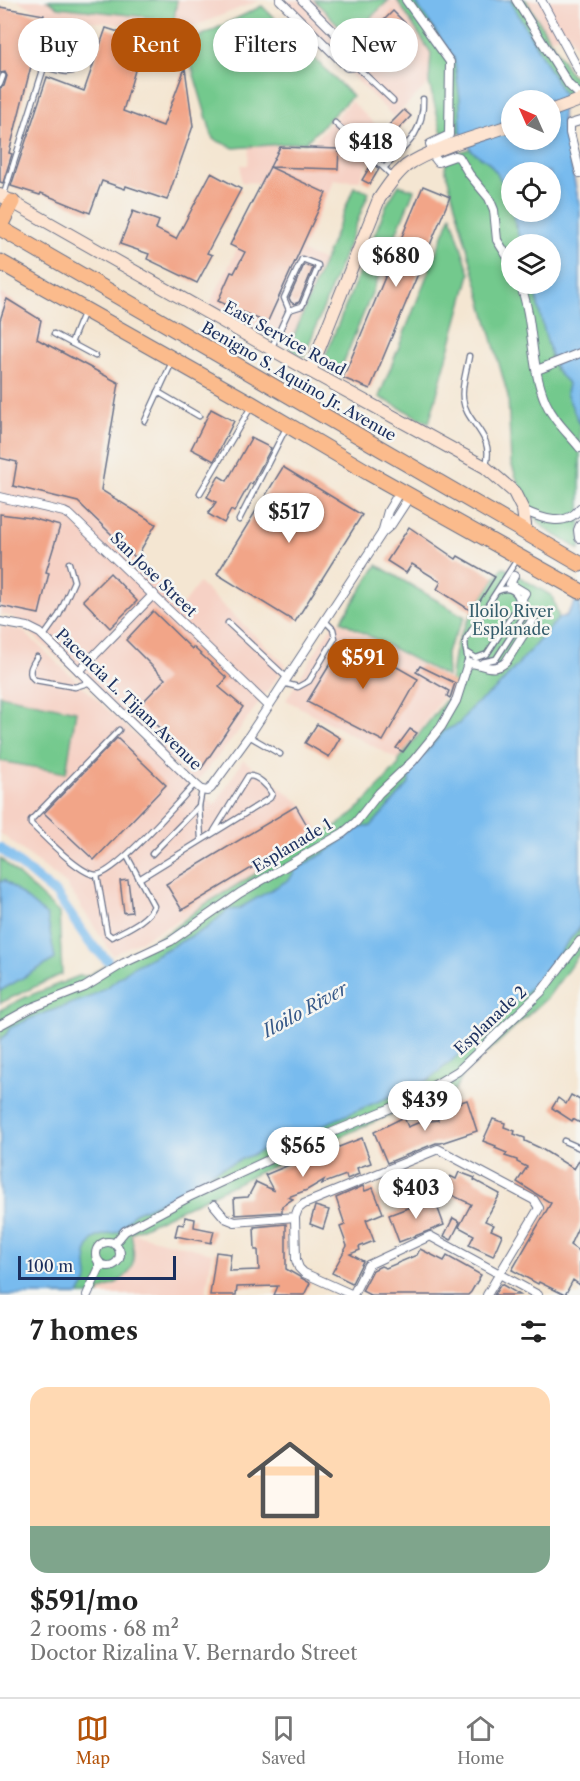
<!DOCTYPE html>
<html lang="en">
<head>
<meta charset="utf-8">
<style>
  :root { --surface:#fff; --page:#f2f2f2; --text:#222; --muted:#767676; --line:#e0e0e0; --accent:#b45309 }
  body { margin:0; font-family:"Libre Caslon Text",serif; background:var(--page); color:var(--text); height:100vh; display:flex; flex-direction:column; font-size:22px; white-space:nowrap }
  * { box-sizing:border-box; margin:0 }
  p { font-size:20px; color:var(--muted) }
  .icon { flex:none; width:33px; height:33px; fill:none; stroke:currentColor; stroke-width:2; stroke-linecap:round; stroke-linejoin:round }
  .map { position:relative; height:1295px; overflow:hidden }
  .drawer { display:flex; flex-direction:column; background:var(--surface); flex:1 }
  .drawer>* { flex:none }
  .guide { position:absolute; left:18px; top:18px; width:544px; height:54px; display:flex; gap:12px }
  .needle { width:39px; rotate:315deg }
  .tools { position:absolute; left:501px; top:90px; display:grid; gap:12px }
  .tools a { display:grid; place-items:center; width:60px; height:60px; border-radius:50%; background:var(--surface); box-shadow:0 3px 9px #0003; font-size:30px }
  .scale { position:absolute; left:18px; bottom:15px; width:158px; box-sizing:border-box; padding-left:6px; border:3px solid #1b2f5e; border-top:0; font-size:16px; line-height:21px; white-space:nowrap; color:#1b2f5e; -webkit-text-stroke:4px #f6f6f2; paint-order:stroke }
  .price { position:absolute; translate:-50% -51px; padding:0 14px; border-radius:21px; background:#fff; color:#222; font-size:20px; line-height:39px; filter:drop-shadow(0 2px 3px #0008) }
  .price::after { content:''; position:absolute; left:50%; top:36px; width:18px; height:14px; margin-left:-9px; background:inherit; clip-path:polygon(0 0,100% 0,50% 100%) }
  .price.active { background:var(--accent); color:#fff }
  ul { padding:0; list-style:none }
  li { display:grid; align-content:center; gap:12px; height:318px; padding:0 30px }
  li+li { border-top:2px solid var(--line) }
  li span { display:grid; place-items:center; height:186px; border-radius:18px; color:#555 }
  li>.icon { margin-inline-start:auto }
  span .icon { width:108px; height:108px; fill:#fffc; stroke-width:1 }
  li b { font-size:26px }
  h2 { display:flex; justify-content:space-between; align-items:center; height:72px; padding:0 30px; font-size:26px }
  .chip { padding:0 21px; border-radius:27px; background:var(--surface); box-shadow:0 3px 9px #0003; font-size:21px; line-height:54px }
  .chip.active { background:var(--accent); color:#fff }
  .dock { display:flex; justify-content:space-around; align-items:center; height:84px; border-top:2px solid var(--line); background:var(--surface); font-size:16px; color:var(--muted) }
  .dock a { display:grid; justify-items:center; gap:3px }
  .dock .active { color:var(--accent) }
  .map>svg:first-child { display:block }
  .built { fill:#f6d1c5 }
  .green { fill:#73c98d; stroke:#477c76; stroke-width:1.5 }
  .water { fill:#78bbee; stroke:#4a75a6; stroke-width:1.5; fill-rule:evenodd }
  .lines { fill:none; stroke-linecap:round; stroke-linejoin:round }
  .canal { stroke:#78bbee; stroke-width:10 }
  .building { fill:#f2a588 }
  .lane-casing { stroke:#676f87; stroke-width:7 }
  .street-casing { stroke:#676f87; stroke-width:10 }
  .secondary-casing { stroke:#676f87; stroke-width:14 }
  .highway-casing { stroke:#676f87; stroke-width:17 }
  .lane { stroke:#fff; stroke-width:4.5 }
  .street { stroke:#fff; stroke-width:8 }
  .secondary { stroke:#fde4d1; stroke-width:12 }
  .highway { stroke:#fbbb8c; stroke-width:15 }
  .labels { text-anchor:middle; stroke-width:5; stroke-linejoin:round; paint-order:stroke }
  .street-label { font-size:16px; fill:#1b2f5e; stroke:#f6f6f2 }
  .park-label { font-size:16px; fill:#355d6c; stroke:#f6f6f2 }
  .water-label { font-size:18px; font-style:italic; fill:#375989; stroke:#f6f6f2 }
</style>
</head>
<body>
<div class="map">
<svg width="580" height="1295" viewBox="0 0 580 1295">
  <rect width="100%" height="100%" fill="#f6f6f2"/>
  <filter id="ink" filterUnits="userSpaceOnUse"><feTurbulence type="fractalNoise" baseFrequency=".0167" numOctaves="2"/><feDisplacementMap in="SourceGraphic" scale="12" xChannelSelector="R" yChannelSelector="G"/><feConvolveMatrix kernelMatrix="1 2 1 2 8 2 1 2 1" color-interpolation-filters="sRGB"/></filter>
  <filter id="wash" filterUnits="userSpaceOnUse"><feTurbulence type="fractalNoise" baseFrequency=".008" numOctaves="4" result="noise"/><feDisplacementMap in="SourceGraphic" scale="24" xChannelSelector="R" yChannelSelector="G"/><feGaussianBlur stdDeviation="1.35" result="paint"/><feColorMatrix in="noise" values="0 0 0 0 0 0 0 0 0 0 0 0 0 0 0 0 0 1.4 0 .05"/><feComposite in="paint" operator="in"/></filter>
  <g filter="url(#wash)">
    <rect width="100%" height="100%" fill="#f4e6d2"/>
    <g class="built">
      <path d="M17 0H260L180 32 44 15Z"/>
      <path d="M275 0H397L431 53 429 83 394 117Z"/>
      <path d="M526 0H580V56L568 32 549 39Z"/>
      <path d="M351 101 391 140 366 167 359 181 334 180 302 252 324 261 289 348 210 304 270 183 241 182V165H248L249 146H309Z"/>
      <path d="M0 293 45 320 13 485 78 502 136 558 182 606 199 583 286 665 237 733 195 784 13 617 0 614Z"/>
      <path d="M335 620 450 680 447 691 399 760 286 700Z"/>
      <path d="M0 626 23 631 190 786 215 805 243 760 302 804 321 834 174 923 113 955 66 884 0 833Z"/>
      <path d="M131 1233 212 1253 206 1295H98L100 1291 114 1286 125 1277 134 1266V1243Z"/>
    </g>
    <g class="green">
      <path d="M47 0H177L174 20 58 7Z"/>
      <path d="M314 0H389L350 37Z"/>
      <path d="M397 0H440L466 32 461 132 449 135 442 133 429 83 431 53Z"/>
      <path d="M498 0H526L570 73 580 81V93L569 97 563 94 533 55 538 48 536 46Z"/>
      <path d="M262 6 352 96 306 142 234 148 213 139 185 44Z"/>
      <path d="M495 142 511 183 512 212H526L538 244H512V284H544L558 355 550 356 555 370 570 367 580 397V550L545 529 533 515 527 507 511 463 508 396 445 168 448 155Z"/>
      <path d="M399 185 414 190 340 371 322 364 387 204Z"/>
      <path d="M354 187 369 192 304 357 289 348Z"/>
      <path d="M451 215 470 274 429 423 379 397Z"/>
      <path d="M377 565 465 617 446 652 447 677 341 621Z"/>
      <path d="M503 567 552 596 559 618 398 812 113 992 0 1049V1010L26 997 79 976H87L169 932 202 906 321 834C354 820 375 790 399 764V760L445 701 449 700 447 696C453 678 451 658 458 640 469 614 488 590 503 567Z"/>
      <path d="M0 695 76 711 66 773 0 761Z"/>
      <path d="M0 858 59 913 62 974 0 1003Z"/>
      <path d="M580 910V953L548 997 467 1071C460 1078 459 1087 451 1094H437L260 1172 131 1233C138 1266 133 1278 100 1291L98 1295H54L80 1237 125 1216Z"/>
    </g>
    <g class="water">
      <path d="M414 0H510L563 94 562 120 580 208V425L566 393 568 384C566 379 562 378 559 374 550 362 538 304 534 287V284H550V244H521L512 212H550V172H512L511 211 503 183 496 172 488 162 472 151 461 132 460 98 454 58ZM512 100H550V140H512Z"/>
      <path d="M580 595V927L534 984 478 1038 429 1080 216 1170 173 1196 134 1213 118 1232 99 1236 92 1240 86 1253 88 1279 79 1295H0V1040L6 1035 10 1028 34 1017 90 997 110 985 131 968 207 928 228 910 238 909 290 879 295 870 326 852 359 828 371 826 409 784 410 771 444 731 459 724 471 708 498 687 559 618 566 616Z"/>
      <path d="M4 880 47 916 55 959 0 991V883Z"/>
    </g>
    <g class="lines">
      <path class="canal" d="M0 848 56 894 90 943 107 960"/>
    </g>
    <g id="blocks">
      <g class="building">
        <path d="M0 7 44 15 9 153 12 154 3 183 0 182V88L4 86 7 76 5 72 0 73Z"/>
        <path d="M393 11 408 26 385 49 380 44 376 48 366 38Z"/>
        <path d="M106 28 144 40 123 111 163 126 185 68 193 126 167 200 126 186 125 189 102 181 90 213 41 193 40 195 11 186 47 77 84 91Z"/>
        <path d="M404 110 411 116 396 132 389 125Z"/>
        <path d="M280 147 339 149 338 169 270 167Z"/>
        <path d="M372 163 379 169 370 184 362 180Z"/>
        <path d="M270 167 326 193 267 323 218 301 231 272 234 273 245 252 230 245Z"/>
        <path d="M211 173 241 189 207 253 212 255 197 283 147 259 149 254 120 244 133 211 159 221 156 229 176 239Z"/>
        <path d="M423 186 450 197 370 389 343 378Z"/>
        <path d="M304 265 313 268 299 302 294 304 291 302 289 298Z"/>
        <path d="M7 299 41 320 37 339 119 383 101 490 156 524 136 558 78 502 13 486 17 462 0 458V320Z"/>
        <path d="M211 409 234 421 214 461 191 449Z"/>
        <path d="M251 438 271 448 252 484 250 483 234 512 231 510 224 523 208 514 216 502 207 497 219 476 227 481Z"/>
        <path d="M283 467 362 515 295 622 217 574Z"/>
        <path d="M0 514 31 518 60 526 46 572 49 573 39 614 0 606Z"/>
        <path d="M409 527 456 559 458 556 495 577 473 612 437 589 441 582 412 564 406 573 387 561Z"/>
        <path d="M110 573 137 601 110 628 83 600Z"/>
        <path d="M153 611 192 649 193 647 227 678 219 687 243 707 201 769 138 707 165 679 126 640Z"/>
        <path d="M346 638 418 679 383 741 307 702Z"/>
        <path d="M420 666 455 683 450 698 447 696 449 691 416 672Z"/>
        <path d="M317 724 340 738 329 757 305 743Z"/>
        <path d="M410 729 417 733 403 752 396 748Z"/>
        <path d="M117 738 166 785 94 860 44 813Z"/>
        <path d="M296 806 311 832 182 910 166 884Z"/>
        <path d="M128 880 132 912 124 913 120 881Z"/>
        <path d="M571 1095 580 1100V1123L573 1119 572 1121 552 1108 558 1098 566 1104Z"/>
        <path d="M467 1100 477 1131 441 1143H436L387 1163 374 1132 404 1117 408 1127 420 1122 438 1120V1110Z"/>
        <path d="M493 1119 505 1123 504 1127 515 1131 514 1134 525 1138V1141L540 1148 574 1169 580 1159V1223L570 1245 580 1252V1285L573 1280 565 1295 539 1282 538 1284 512 1270 551 1203 517 1182 527 1167 517 1162V1160L505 1156 507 1153 495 1148 496 1146 483 1141Z"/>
        <path d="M362 1138 371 1163 357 1168 359 1174 347 1179 346 1175 322 1184 324 1180 307 1190 288 1197 293 1199 282 1206V1212L235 1215 234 1198 248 1197 256 1182 273 1190 265 1175 330 1148 331 1150Z"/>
        <path d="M459 1172 475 1178 474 1180 500 1194 485 1221 494 1225 491 1230 502 1235 493 1256 469 1245 474 1235 459 1227 471 1204 443 1191 450 1176 456 1179Z"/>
        <path d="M363 1186 365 1191 373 1188 383 1213 366 1220 374 1241 359 1247 360 1250 350 1254 363 1261 352 1283 332 1273 347 1246 340 1227 345 1225 336 1198Z"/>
        <path d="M434 1198 444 1225 399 1242 389 1215Z"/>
        <path d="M315 1206 329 1210 323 1229 310 1224Z"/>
        <path d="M185 1217 195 1219 194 1227 214 1231 211 1243 175 1236 178 1224 184 1225Z"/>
        <path d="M453 1218 460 1222 451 1240 444 1236Z"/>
        <path d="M286 1224V1269L310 1283 304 1295H274L278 1286 237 1287 236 1295H210L216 1252 231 1254 229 1271 259 1270 258 1250H255L254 1227Z"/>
        <path d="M420 1249 444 1261 447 1256 481 1275 471 1292 468 1295H370L362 1291 373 1270 381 1266 386 1268 417 1255Z"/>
        <path d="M501 1284 520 1295H494Z"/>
      </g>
    </g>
  </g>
  <g filter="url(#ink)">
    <use href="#blocks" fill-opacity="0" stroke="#676f87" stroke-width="1.5"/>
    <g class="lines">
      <g class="lane-casing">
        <g id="lane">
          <path d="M356 66 393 101"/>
          <path d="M0 84 3 76"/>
          <path d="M335 123 384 168"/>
          <path d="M394 178 384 168C406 146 424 133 423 99"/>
          <path d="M4 194 56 29 63 23 86 30V35L79 68C70 76 55 69 44 67"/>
          <path d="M302 259 318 265V267L302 306 289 310 284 298Z"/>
          <path d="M54 334 95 356"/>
          <path d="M71 343 84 311"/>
          <path d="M271 349 289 310"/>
          <path d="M469 356C467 369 461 386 463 399 466 424 495 434 486 465"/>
          <path d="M158 392 199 416"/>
          <path d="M145 421 172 362"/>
          <path d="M200 493 251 407"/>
          <path d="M239 520 287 426"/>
          <path d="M228 623 286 677"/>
          <path d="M44 636 59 615 74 581 69 563"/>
          <path d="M468 653 476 658 487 654 518 606C520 593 510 585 498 591"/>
          <path d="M37 657C32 665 26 673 35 680L75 687 91 682"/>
          <path d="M482 662 496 659 527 611"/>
          <path d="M467 663C469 654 463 648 466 639L518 558"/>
          <path d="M283 683 298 687 309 681 335 638 333 629 325 621"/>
          <path d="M119 730 31 820V824C44 836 79 874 96 875 115 875 180 800 195 784"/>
          <path d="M249 736 280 754"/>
          <path d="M201 839 199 806 202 790"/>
          <path d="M152 854 199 806"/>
          <path d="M97 875 107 933 112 937C126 929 147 921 154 906L127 856"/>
          <path d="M139 879 270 798 272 794C268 786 257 775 248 776L214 831"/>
          <path d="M564 1141 580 1148"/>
        </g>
      </g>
      <g class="street-casing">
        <g id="street">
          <path d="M280 0 347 67 356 66 358 56 302 0"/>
          <path d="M406 0 450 62 449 135 430 144 435 158 438 162 455 156 459 157 469 174 489 198 494 210 497 240 512 264"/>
          <path d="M516 0 569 85 580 95"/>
          <path d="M541 0 580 73"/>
          <path d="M580 121 570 124V133L580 173"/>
          <path d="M520 284C535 322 529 365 546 403 554 421 568 433 580 448"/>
          <path d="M537 370 580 353"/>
          <path d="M0 497 64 512 70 515 268 706"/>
          <path d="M523 510C542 519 566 528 580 508"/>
          <path d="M382 533 388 511 400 491"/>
          <path d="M579 538 578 530 580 525"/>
          <path d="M0 622 28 627 40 633 195 784 202 790 207 791 211 788 249 736 382 533 391 525 410 496"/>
          <path d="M79 671 154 594"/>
          <path d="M0 1025 31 1008 85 987 124 963 171 941 240 893 343 833 356 822 379 793 413 761 441 727 456 701 468 663C483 663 492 674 506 662L535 616 523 609 522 598 525 593 510 584 514 576"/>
          <path d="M214 1205 225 1218 235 1222 295 1217"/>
          <circle cx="108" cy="1254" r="12"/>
          <path d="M114 1244 125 1231 189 1197 294 1148 408 1101 458 1071 541 992 580 941"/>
          <path d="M87 1295 99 1269V1263"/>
          <path d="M353 1295 304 1273 299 1268 296 1260 295 1217 298 1209 304 1204 438 1149 534 1200 539 1208 487 1295"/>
          <path d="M353 1295 368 1265 430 1236 538 1295"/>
        </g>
      </g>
      <g class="secondary-casing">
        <g id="secondary">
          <path d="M550 111 580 100"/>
          <path d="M0 195 310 371 485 467 514 492 523 510 526 532"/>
          <path d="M310 371 379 199C387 187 395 175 406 166 429 149 483 135 512 125"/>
        </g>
      </g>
      <g class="highway-casing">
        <g id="highway">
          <path d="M0 226 12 202"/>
          <path d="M0 228 580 564"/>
          <path d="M0 262 252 404 369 473 580 591"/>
        </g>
      </g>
      <use href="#lane" class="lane"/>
      <use href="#street" class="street"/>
      <use href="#secondary" class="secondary"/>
      <use href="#highway" class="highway"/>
    </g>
  </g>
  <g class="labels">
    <g class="street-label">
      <text transform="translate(285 338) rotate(29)" y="6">East Service Road</text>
      <text transform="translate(299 381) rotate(30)" y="6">Benigno S. Aquino Jr. Avenue</text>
      <text transform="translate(154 574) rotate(44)" y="6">San Jose Street</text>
      <text transform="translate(129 699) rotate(44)" y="6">Pacencia L. Tijam Avenue</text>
      <text transform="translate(292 845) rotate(-31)" y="6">Esplanade 1</text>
      <text transform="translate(490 1020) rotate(-43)" y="6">Esplanade 2</text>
    </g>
    <g class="park-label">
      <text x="511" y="617">Iloilo River<tspan x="511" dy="18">Esplanade</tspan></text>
    </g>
    <g class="water-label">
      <text transform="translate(305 1010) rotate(-29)" y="6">Iloilo River</text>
    </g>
  </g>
</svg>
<div class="tools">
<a><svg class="needle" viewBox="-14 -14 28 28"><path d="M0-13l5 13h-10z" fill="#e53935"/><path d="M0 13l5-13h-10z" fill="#767676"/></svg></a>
<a><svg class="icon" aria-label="locate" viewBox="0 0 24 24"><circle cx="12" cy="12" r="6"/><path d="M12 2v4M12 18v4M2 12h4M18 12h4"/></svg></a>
<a><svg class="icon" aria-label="layers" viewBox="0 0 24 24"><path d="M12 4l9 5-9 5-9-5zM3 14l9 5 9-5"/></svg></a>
</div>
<div class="scale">100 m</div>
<b class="price" style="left:371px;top:174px">$418</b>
<b class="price" style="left:396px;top:288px">$680</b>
<b class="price" style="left:289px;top:544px">$517</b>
<b class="price active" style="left:363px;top:690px">$591</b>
<b class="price" style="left:425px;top:1132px">$439</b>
<b class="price" style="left:303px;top:1178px">$565</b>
<b class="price" style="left:416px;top:1220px">$403</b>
<div class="guide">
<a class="chip">Buy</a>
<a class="chip active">Rent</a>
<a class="chip">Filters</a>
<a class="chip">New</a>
</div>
</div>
<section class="drawer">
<h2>7 homes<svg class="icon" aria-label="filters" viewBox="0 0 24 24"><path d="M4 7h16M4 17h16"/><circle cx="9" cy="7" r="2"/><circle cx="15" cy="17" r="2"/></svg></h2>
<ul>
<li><span style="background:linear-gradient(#ffd9b3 75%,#7fa58c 0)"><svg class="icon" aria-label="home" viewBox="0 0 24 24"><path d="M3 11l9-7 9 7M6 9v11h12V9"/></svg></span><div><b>$591/mo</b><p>2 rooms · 68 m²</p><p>Doctor Rizalina V. Bernardo Street</p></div></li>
</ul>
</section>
<nav class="dock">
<a class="active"><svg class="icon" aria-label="map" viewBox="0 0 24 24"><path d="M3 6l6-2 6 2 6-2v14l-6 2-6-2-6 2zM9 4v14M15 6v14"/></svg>Map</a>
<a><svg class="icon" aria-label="saved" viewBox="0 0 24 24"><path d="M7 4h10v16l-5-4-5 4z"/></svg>Saved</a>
<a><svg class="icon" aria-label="home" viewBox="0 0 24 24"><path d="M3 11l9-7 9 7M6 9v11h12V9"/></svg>Home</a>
</nav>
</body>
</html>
